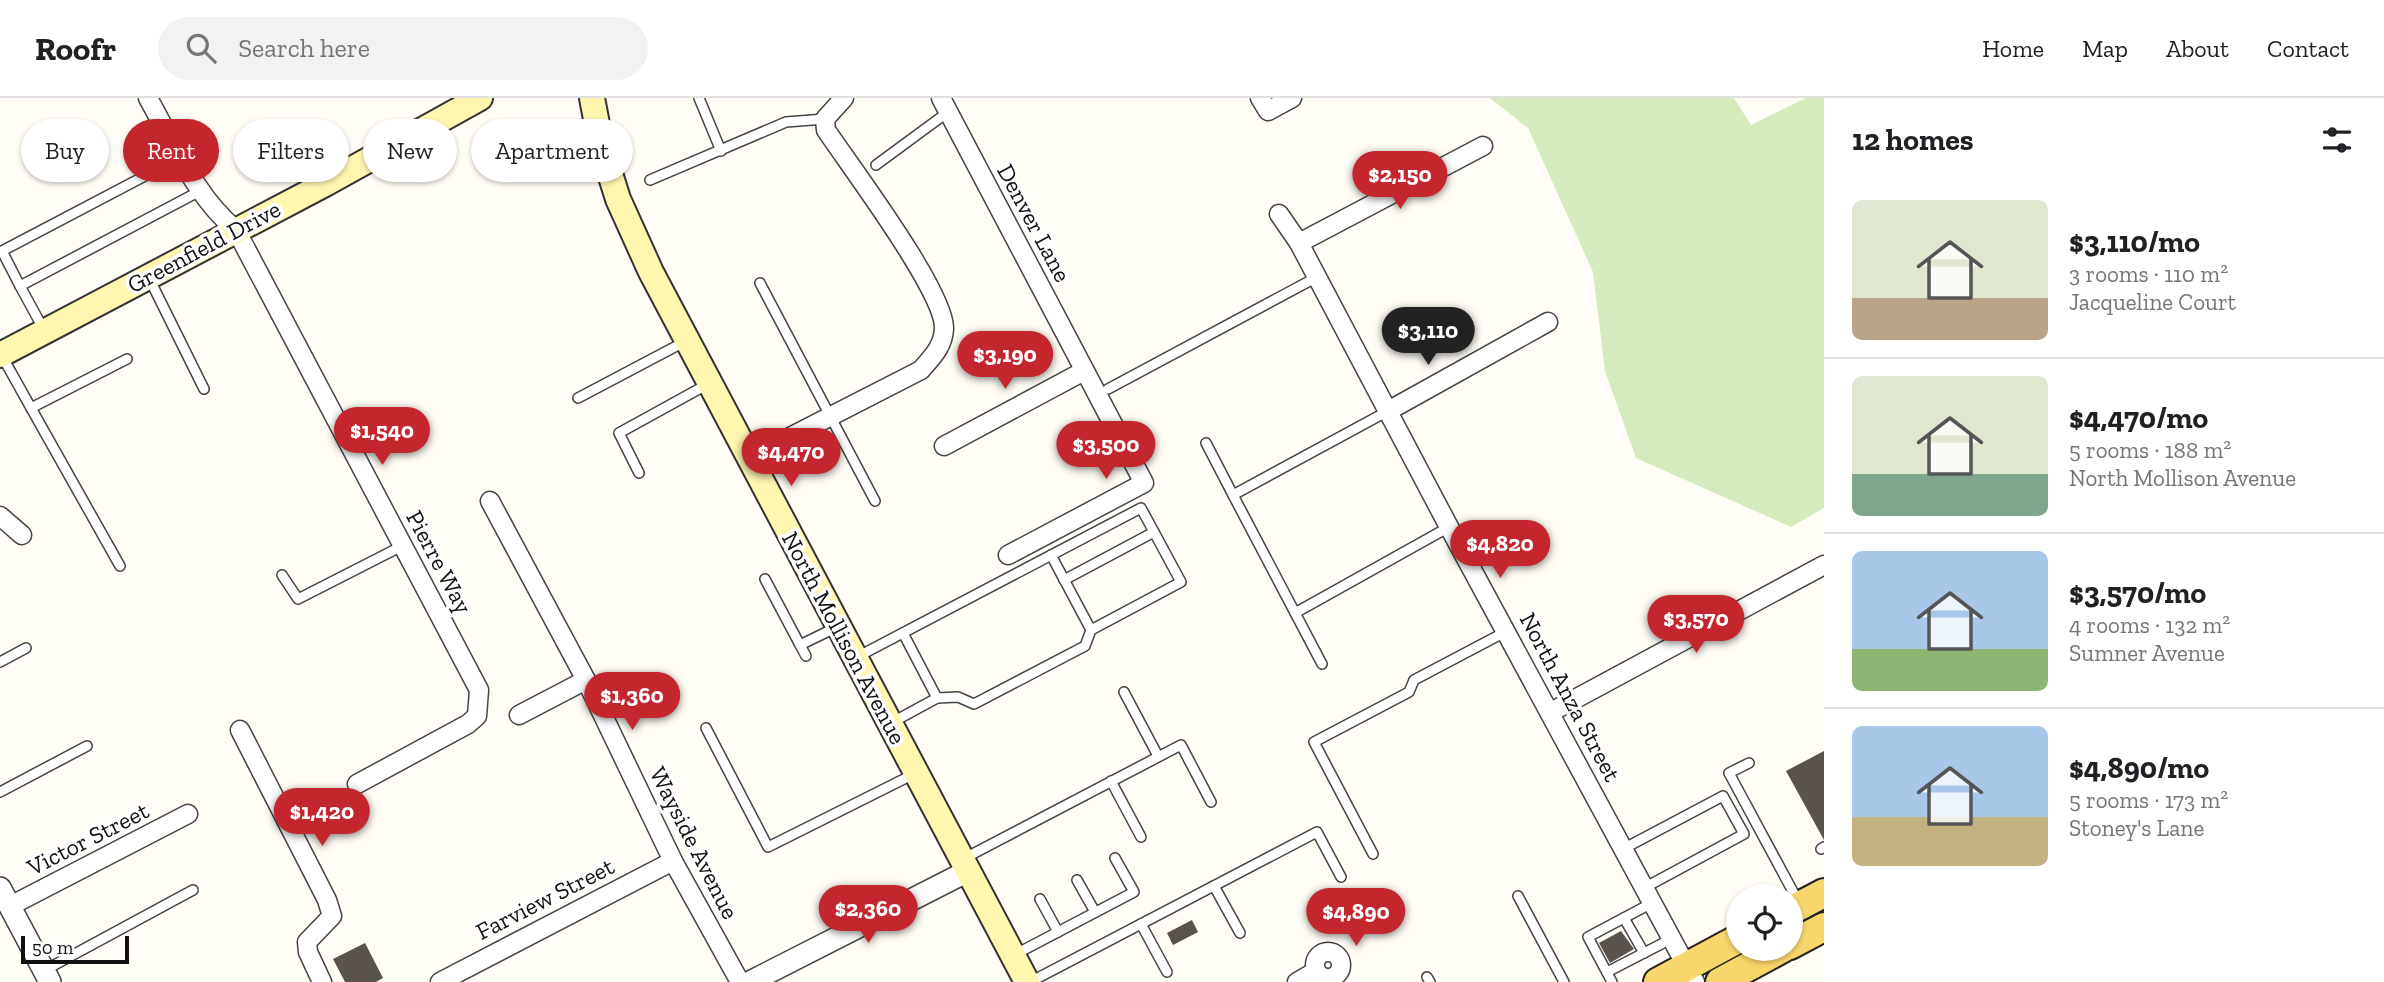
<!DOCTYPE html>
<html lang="en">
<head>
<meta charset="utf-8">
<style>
  :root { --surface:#fff; --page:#f2f2f2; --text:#202124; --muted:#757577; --line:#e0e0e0; --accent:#c4262e }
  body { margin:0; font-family:"Zilla Slab",serif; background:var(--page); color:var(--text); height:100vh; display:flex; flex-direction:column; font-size:26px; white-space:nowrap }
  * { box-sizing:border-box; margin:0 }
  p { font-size:23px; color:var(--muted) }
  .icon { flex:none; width:38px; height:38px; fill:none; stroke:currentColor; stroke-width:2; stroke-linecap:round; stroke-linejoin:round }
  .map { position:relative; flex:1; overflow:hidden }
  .panel { display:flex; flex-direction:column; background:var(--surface); width:560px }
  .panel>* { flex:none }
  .guide { position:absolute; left:21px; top:21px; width:665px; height:63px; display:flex; gap:14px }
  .tools { position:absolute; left:1726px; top:786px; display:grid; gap:14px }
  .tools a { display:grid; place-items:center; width:77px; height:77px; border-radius:50%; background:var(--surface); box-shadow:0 2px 5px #0004; font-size:35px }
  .scale { position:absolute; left:21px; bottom:18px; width:108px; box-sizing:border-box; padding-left:7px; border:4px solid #111; border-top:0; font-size:19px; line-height:24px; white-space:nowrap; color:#111; -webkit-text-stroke:5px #fff; paint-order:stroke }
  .price { position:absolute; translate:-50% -60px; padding:0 16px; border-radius:24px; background:var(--accent); color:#fff; font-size:23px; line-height:46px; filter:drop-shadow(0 2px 4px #0008) }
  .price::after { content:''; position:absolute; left:50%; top:42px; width:21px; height:16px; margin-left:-10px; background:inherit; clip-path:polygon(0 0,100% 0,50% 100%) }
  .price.current { background:#222; color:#fff }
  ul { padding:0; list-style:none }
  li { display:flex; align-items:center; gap:21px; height:175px; padding:0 28px }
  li+li { border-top:2px solid var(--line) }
  li span { display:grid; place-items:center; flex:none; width:196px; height:140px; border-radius:10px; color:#555 }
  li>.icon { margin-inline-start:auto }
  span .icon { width:84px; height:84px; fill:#fffc; stroke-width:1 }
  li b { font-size:30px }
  h2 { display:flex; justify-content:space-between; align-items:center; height:84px; padding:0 28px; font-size:30px }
  .pill { padding:0 24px; border-radius:32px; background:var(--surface); box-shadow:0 2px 5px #0004; font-size:24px; line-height:63px }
  .pill.current { background:var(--accent); color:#fff }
  header { display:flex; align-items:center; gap:42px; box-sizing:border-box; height:98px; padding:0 35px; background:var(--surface); border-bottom:2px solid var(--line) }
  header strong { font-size:33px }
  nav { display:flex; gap:38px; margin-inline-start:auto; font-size:24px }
  .search { width:490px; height:63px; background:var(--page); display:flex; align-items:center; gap:18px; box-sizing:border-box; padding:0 24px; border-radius:38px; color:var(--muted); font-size:26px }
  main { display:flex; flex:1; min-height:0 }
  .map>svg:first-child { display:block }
  .green { fill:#d5ebbd }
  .building { fill:#5a524d }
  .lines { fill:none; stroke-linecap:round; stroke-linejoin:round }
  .service-casing { stroke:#444; stroke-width:12 }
  .minor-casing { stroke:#444; stroke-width:21 }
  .tertiary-casing { stroke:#444; stroke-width:24 }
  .secondary-casing { stroke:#333; stroke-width:28 }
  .primary-casing { stroke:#222; stroke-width:32 }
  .service { stroke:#fff; stroke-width:9 }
  .minor { stroke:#fff; stroke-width:18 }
  .tertiary { stroke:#fff; stroke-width:21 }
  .secondary { stroke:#fff6b0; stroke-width:24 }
  .primary { stroke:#f9d66b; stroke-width:28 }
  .labels { text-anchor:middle; stroke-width:7; stroke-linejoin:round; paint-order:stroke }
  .street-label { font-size:24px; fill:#111; stroke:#fff }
</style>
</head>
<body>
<header>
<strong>Roofr</strong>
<div class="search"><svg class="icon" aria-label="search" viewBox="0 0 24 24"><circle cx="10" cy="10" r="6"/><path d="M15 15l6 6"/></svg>Search here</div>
<nav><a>Home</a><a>Map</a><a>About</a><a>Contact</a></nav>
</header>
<main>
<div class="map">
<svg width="1824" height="884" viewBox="0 0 1824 884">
  <rect width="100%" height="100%" fill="#fffdf5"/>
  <path class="green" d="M1490 0H1734L1751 27 1806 0H1824V410L1791 429 1636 360 1605 273 1593 174 1528 30Z"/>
  <g class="building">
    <path d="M1824 653V742L1786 673Z"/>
    <path d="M1192 822 1198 834 1173 847 1167 835Z"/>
    <path d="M1621 833 1634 851 1610 865 1599 845Z"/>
    <path d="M365 845 383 880 376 884H345L333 861Z"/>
  </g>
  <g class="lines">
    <g class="service-casing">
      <g id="service">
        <path d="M699 0 721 53"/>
        <path d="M876 67 948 14"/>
        <path d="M650 82 786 24 825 21"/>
        <path d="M149 180 204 291"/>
        <path d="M760 185 875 403"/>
        <path d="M20 188 2 153 181 59"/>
        <path d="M44 232 20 188 200 93"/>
        <path d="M2 258 31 310 127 261"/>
        <path d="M1108 291 1317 179"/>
        <path d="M578 300 686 243"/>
        <path d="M31 310 120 468"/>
        <path d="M1206 345 1233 397 1388 313"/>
        <path d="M639 375 619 335 708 286"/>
        <path d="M1233 397 1322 566"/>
        <path d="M1051 457 1091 532"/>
        <path d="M282 477 298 501 402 448"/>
        <path d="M765 481 800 547"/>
        <path d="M1064 482 1154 434"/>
        <path d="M1295 515 1449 429"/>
        <path d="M903 535 937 600"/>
        <path d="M806 558 800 547 837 529"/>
        <path d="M857 559 1141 410 1181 484 1091 532 1085 548 974 606 958 599 937 600 891 625"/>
        <path d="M0 564 26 550"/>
        <path d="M1124 594 1158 658"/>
        <path d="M706 630 768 749 914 676"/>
        <path d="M1749 665 1729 675 1798 803"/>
        <path d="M1111 683 1141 739"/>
        <path d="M0 694 87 648"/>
        <path d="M1623 751 1723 698 1744 736 1644 790"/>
        <path d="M1821 751 1824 749"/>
        <path d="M1373 756 1314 644 1409 594 1414 582 1507 533"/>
        <path d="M963 761 1181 647 1211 704"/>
        <path d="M1077 782 1095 814"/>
        <path d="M1214 788 1240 835"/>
        <path d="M1518 798 1564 884"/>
        <path d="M1040 801 1058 834"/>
        <path d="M1624 820 1644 855"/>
        <path d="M1141 826 1167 874"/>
        <path d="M1014 857 1134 794 1115 760"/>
        <path d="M45 872 193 792"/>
        <path d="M1607 874 1671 841"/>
        <path d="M1427 879 1430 884"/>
        <path d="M1030 884 1317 734 1341 779"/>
        <path d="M1612 884 1588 839 1652 805"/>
      </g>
    </g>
    <g class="minor-casing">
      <g id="minor">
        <path d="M148 0C174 46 195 98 236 132L479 592 477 618 468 626 357 686"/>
        <path d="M941 0 1144 385 1008 457"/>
        <path d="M1260 0 1268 13 1292 0"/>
        <path d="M1279 116 1299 145 1449 429 1695 884"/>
        <path d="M1299 145 1483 48"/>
        <path d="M1388 313 1548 224"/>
        <path d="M944 348 1084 273"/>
        <path d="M749 360 921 272C932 259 943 249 944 231 946 195 850 68 826 32L825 21 844 0"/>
        <path d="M490 403 586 582 673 763 740 884"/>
        <path d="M0 418 22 437"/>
        <path d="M1551 614 1824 467"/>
        <path d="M519 617 586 582"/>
        <path d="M240 632 327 802 332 818 307 844 308 854 322 884"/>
        <path d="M10 808 188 716"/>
        <circle cx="1328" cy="867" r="13"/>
        <path d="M440 884 673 763"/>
        <path d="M1297 884 1316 873"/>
      </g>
    </g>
    <g class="tertiary-casing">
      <g id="tertiary">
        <path d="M0 790 50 884"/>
        <path d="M750 884 968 773"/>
      </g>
    </g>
    <g class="secondary-casing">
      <g id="secondary">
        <path d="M592 0 601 47 618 101 651 174 1027 884"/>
        <path d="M0 257 325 86 480 0"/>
      </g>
    </g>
    <g class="primary-casing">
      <g id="primary">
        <path d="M1790 813 1824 795"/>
        <path d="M1790 847 1824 829"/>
        <path d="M1658 884 1738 841"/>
        <path d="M1720 884 1783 850"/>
      </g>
    </g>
    <use href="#service" class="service"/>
    <use href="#minor" class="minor"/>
    <use href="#tertiary" class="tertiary"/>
    <use href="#secondary" class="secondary"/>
    <use href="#primary" class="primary"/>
  </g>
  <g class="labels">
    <g class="street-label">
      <text transform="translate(1034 125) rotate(62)" y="8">Denver Lane</text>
      <text transform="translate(204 149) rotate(-28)" y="8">Greenfield Drive</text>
      <text transform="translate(439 464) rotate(62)" y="8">Pierre Way</text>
      <text transform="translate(844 540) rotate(62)" y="8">North Mollison Avenue</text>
      <text transform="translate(1570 599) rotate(62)" y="8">North Anza Street</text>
      <text transform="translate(88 741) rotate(-27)" y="8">Victor Street</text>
      <text transform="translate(694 745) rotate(63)" y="8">Wayside Avenue</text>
      <text transform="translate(545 801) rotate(-27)" y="8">Farview Street</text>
    </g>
  </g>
</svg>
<div class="tools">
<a><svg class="icon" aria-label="locate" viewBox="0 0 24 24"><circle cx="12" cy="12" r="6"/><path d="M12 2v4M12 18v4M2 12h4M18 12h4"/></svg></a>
</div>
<div class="scale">50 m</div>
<b class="price" style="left:1400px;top:113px">$2,150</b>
<b class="price current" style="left:1428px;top:269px">$3,110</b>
<b class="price" style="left:1005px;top:293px">$3,190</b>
<b class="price" style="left:382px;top:369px">$1,540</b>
<b class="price" style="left:1106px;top:383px">$3,500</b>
<b class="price" style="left:791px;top:390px">$4,470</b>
<b class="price" style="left:1500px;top:482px">$4,820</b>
<b class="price" style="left:1696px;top:557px">$3,570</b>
<b class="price" style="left:632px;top:634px">$1,360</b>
<b class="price" style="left:322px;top:750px">$1,420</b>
<b class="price" style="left:868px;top:847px">$2,360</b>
<b class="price" style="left:1356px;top:850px">$4,890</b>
<div class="guide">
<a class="pill">Buy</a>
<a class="pill current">Rent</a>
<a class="pill">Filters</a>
<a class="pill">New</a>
<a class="pill">Apartment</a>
</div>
</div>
<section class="panel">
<h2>12 homes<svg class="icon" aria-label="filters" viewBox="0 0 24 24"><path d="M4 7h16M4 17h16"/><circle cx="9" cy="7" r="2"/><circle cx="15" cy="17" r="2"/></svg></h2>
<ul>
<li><span style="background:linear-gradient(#dfe7d0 70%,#b9a48a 0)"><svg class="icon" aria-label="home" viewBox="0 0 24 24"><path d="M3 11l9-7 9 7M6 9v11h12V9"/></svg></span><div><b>$3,110/mo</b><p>3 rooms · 110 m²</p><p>Jacqueline Court</p></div></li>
<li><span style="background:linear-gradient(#dfe7d0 70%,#7fa58c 0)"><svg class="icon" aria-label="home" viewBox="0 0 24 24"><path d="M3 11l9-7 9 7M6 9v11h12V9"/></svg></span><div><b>$4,470/mo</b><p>5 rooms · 188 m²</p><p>North Mollison Avenue</p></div></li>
<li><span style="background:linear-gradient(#a9c7e8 70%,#8fb573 0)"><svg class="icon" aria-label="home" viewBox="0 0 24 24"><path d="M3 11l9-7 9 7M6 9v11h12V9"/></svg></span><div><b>$3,570/mo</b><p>4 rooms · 132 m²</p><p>Sumner Avenue</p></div></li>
<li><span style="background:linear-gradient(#a9c7e8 65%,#c2b280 0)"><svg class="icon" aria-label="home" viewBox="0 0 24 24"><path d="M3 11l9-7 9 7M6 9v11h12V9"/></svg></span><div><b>$4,890/mo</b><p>5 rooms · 173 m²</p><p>Stoney's Lane</p></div></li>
</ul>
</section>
</main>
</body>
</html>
